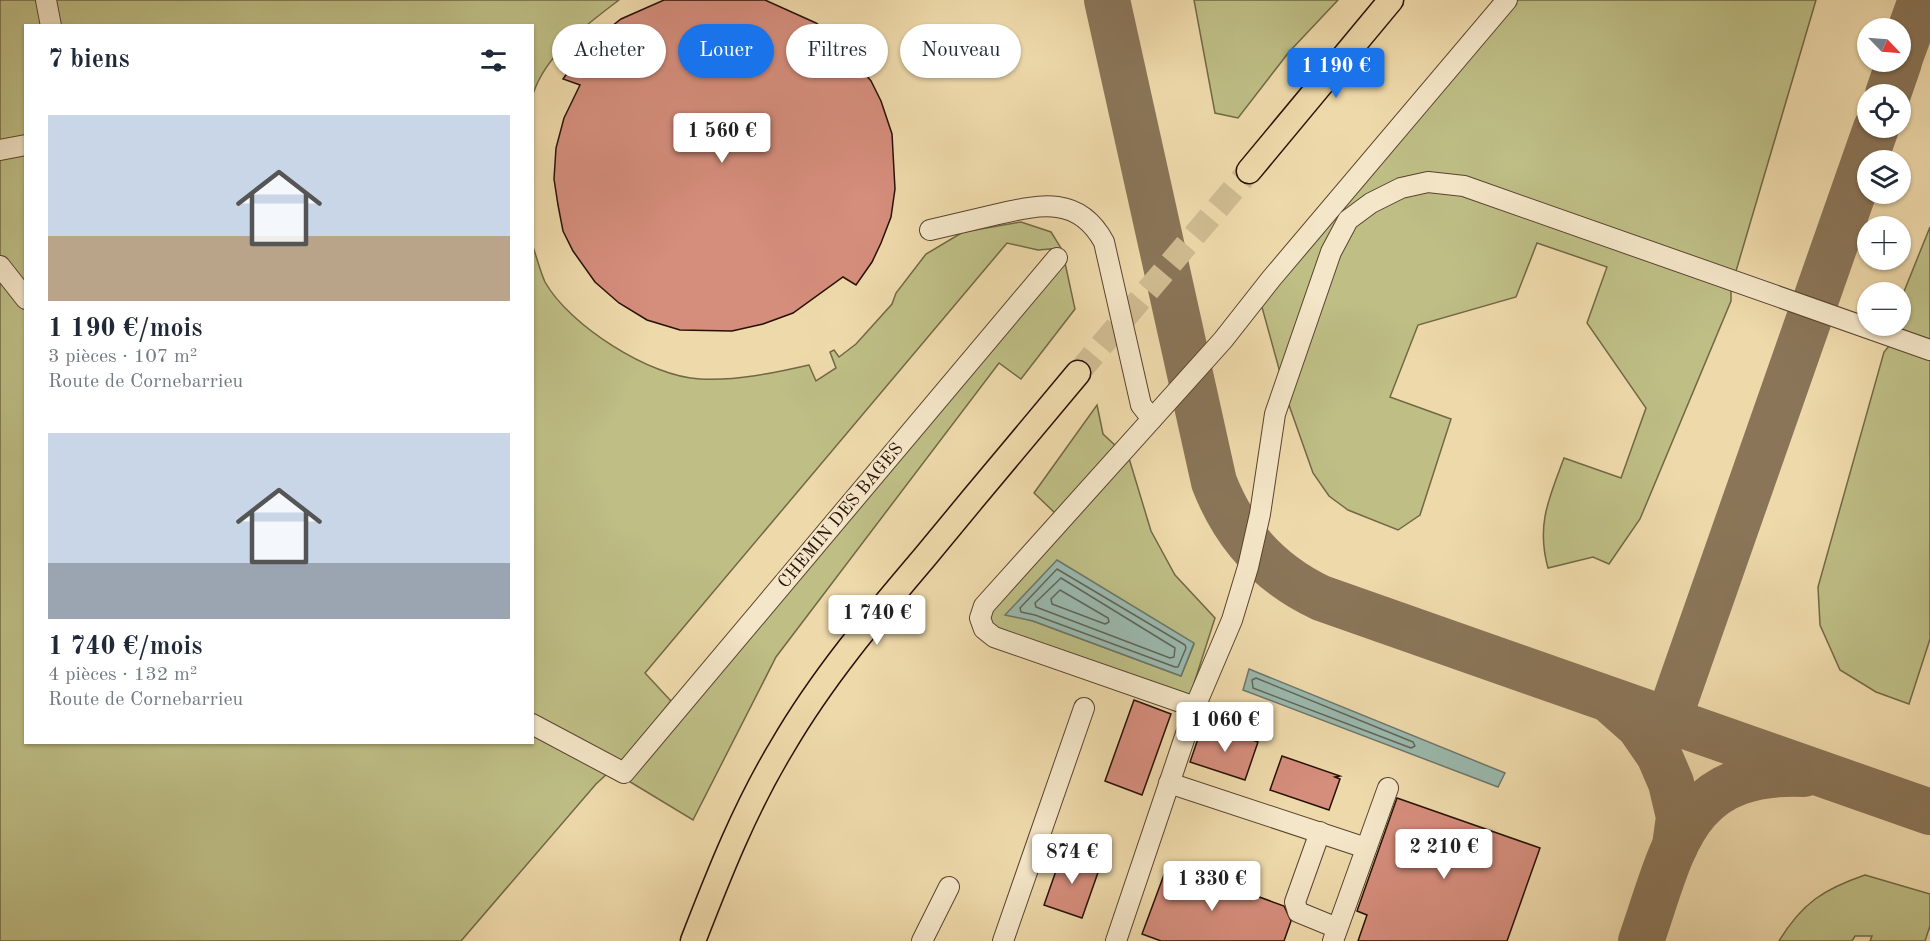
<!DOCTYPE html>
<html lang="fr">
<head>
<meta charset="utf-8">
<style>
  :root { --surface:#fff; --page:#f2f2f3; --text:#1f2937; --muted:#747a83; --accent:#1a73e8 }
  body { margin:0; font-family:"Old Standard TT",serif; background:var(--page); color:var(--text); height:100vh; display:flex; flex-direction:column; font-size:22px; white-space:nowrap }
  * { box-sizing:border-box; margin:0 }
  p { font-size:20px; color:var(--muted) }
  .icon { flex:none; width:33px; height:33px; fill:none; stroke:currentColor; stroke-width:2; stroke-linecap:round; stroke-linejoin:round }
  .map { position:relative; flex:1; overflow:hidden }
  .side { position:absolute; left:24px; top:24px; width:510px; height:720px; display:flex; flex-direction:column; background:var(--surface); border-radius:0px; box-shadow:0 2px 4px #0004 }
  .side>* { flex:none }
  .top-card { position:absolute; left:552px; top:24px; width:570px; height:54px; display:flex; gap:12px }
  .needle { width:39px; rotate:115deg }
  .fabs { position:absolute; left:1857px; top:18px; display:grid; gap:12px }
  .fabs a { display:grid; place-items:center; width:54px; height:54px; border-radius:50%; background:var(--surface); box-shadow:0 2px 4px #0004; font-size:30px }
  .price { position:absolute; translate:-50% -51px; padding:0 14px; border-radius:6px; background:#fff; color:#222; font-size:20px; line-height:39px; filter:drop-shadow(0 2px 3px #0008) }
  .price::after { content:''; position:absolute; left:50%; top:36px; width:18px; height:14px; margin-left:-9px; background:inherit; clip-path:polygon(0 0,100% 0,50% 100%) }
  .price.on { background:var(--accent); color:#fff }
  ul { padding:0; list-style:none }
  li { display:grid; align-content:center; gap:12px; height:318px; padding:0 24px }
  li span { display:grid; place-items:center; height:186px; border-radius:0px; color:#555 }
  li>.icon { margin-inline-start:auto }
  span .icon { width:108px; height:108px; fill:#fffc; stroke-width:1 }
  li b { font-size:26px }
  h2 { display:flex; justify-content:space-between; align-items:center; height:72px; padding:0 24px; font-size:26px }
  .tag { padding:0 21px; border-radius:27px; background:var(--surface); box-shadow:0 2px 4px #0004; font-size:21px; line-height:54px }
  .tag.on { background:var(--accent); color:#fff }
  .map>svg:first-child { display:block }
  .green { fill:#bebe85; stroke:#726846; stroke-width:1.5; fill-rule:evenodd }
  .water { fill:#9ab9ae; stroke:#6c766b; stroke-width:1.5 }
  .lines { fill:none; stroke-linecap:round; stroke-linejoin:round }
  .shore { stroke:#60655a; stroke-width:1.5 }
  .taxiway { stroke:#8a7558; stroke-width:46 }
  .building { fill:#d58d7c; stroke:#271106; stroke-width:1.5 }
  .major-tunnel { stroke:#d0bb91; stroke-width:24; stroke-dasharray:24 12; stroke-linecap:butt }
  .minor-casing { stroke:#59432f; stroke-width:22 }
  .major-casing { stroke:#271106; stroke-width:27 }
  .minor { stroke:#f4e6c8; stroke-width:20 }
  .major { stroke:#eed9aa; stroke-width:24 }
  .labels { text-anchor:middle; stroke-width:4.5; stroke-linejoin:round; paint-order:stroke }
  .street-label { font-size:18px; fill:#271106; stroke:#f4e6c8 }
</style>
</head>
<body>
<div class="map">
<svg width="1930" height="941" viewBox="0 0 1930 941">
  <rect width="100%" height="100%" fill="#eed9aa"/>
  <filter id="stains"><feTurbulence type="fractalNoise" baseFrequency=".00333" numOctaves="4"/><feColorMatrix values="0 0 0 0 .2 0 0 0 0 .09 0 0 0 0 .02 0 0 0 .5 -.17"/></filter>
  <radialGradient id="worn" r=".72"><stop offset=".6" stop-color="#630" stop-opacity="0"/><stop offset="1" stop-color="#630" stop-opacity=".3"/></radialGradient>
  <g class="green">
    <path d="M0 0H619C586 25 546 54 533 94L532 26H26V742H532L533 247C537 258 540 271 545 282 569 325 650 377 700 379 736 381 774 373 809 365L816 381 836 368 830 352 834 350 839 357 856 344 892 304 896 293 926 254 963 232 1021 222 1051 232 1061 248 1038 250 1007 243 645 673 671 701 632 751 596 784 461 941H0Z"/>
    <path d="M1194 0H1338L1289 52 1238 118 1215 113Z"/>
    <path d="M1515 0H1816L1731 288V301L1640 519 1609 564 1593 557 1548 568C1536 525 1549 498 1564 458L1621 478 1646 408 1587 323 1607 267 1537 243 1516 297 1418 325 1390 397 1451 419 1420 515 1398 530 1348 510 1329 496 1313 473 1289 405 1260 300Z"/>
    <path d="M1930 227V341L1895 329V326H1900L1901 299Z"/>
    <path d="M1065 263 1075 309 1021 379 999 363 776 657 693 820 627 780Z"/>
    <path d="M1890 345 1930 359V639L1909 704 1876 692 1840 670 1820 625 1818 587 1884 352Z"/>
    <path d="M1097 405 1103 434 1117 447 1055 513 1034 493Z"/>
    <path d="M1128 455 1151 531 1175 575 1215 618 1189 699 994 629 987 613ZM1144 614 1194 644 1181 676 1033 621 1006 614Z"/>
    <path d="M1865 875 1930 894V926L1925 941H1870L1872 936H1855L1852 941H1779C1802 903 1824 889 1865 875Z"/>
  </g>
  <g class="water">
    <path d="M1057 560 1194 643 1181 676 1033 621 1005 615Z"/>
    <path d="M1249 669 1505 773 1498 787 1243 690Z"/>
  </g>
  <g class="lines">
    <g class="shore">
      <path d="M1057 569 1185 645 1186 648 1178 667H1175L1035 615 1021 612 1020 608Z"/>
      <path d="M1061 578 1175 648 1174 657 1170 658 1036 607 1035 603Z"/>
      <path d="M1060 590 1108 618 1109 622 1105 624 1052 604 1051 599Z"/>
      <path d="M1256 678 1413 742 1415 746 1411 748 1253 688 1252 680Z"/>
    </g>
    <g class="taxiway">
      <path d="M1107 0 1214 482C1234 534 1270 574 1321 598L1930 812"/>
      <path d="M1900 58 1921 0"/>
      <path d="M1888 94 1899 62"/>
      <path d="M1613 703 1639 726 1659 755 1671 783 1679 817 1675 846"/>
      <path d="M1668 721 1876 128"/>
      <path d="M1641 941C1674 847 1683 769 1804 774"/>
    </g>
  </g>
  <g class="building">
    <path d="M664 0H765L816 23 835 37 871 81 881 101 892 134 895 189 891 217 881 243 872 262 856 285 843 277 793 313 763 324 732 331 680 330 647 320 619 303 595 282 573 251 563 231 558 205 554 179 556 148 564 118 580 85 563 79 587 46 621 19Z"/>
    <path d="M1134 700 1171 714 1142 795 1105 781Z"/>
    <path d="M1213 726 1258 742 1245 780 1190 762 1200 733 1209 736Z"/>
    <path d="M1282 756 1340 776 1335 777 1340 779 1329 810 1270 790Z"/>
    <path d="M1397 798 1540 848 1507 941H1358L1367 915 1357 911Z"/>
    <path d="M1063 851 1101 864 1082 918 1044 905Z"/>
    <path d="M1168 864 1284 906 1291 921 1284 941H1161L1142 934Z"/>
  </g>
  <g class="lines">
    <path class="major-tunnel" d="M1078 373 1249 171"/>
    <g class="minor-casing">
      <g id="minor">
        <path d="M46 0 51 26"/>
        <path d="M0 150 26 145"/>
        <path d="M930 230C951 225 972 220 994 215 1038 205 1078 194 1104 242L1141 405 1152 419"/>
        <path d="M0 266 26 299"/>
        <path d="M1195 707 994 637 984 629 980 618 984 606 1223 340 1271 279 1507 0"/>
        <path d="M532 724 624 773 1057 258"/>
        <path d="M1169 783 1366 848"/>
        <path d="M1320 832 1295 902 1298 912 1337 928"/>
        <path d="M922 941 949 887"/>
        <path d="M1003 941 1084 708"/>
        <path d="M1116 941 1195 707 1232 620 1248 567 1260 514 1275 414 1331 252 1348 220 1371 203 1401 188 1428 182 1464 186 1930 350"/>
        <path d="M1333 941 1388 788"/>
      </g>
    </g>
    <g class="major-casing">
      <g id="major">
        <path d="M1249 171 1391 0"/>
        <path d="M693 941C719 874 745 808 782 747 822 678 873 618 924 558 975 496 1027 434 1078 373"/>
      </g>
    </g>
    <use href="#minor" class="minor"/>
    <use href="#major" class="major"/>
  </g>
  <g class="labels">
    <g class="street-label">
      <text transform="translate(840 515) rotate(-50)" y="6">CHEMIN DES BAGES</text>
    </g>
  </g>
  <rect width="100%" height="100%" filter="url(#stains)"/>
  <rect width="100%" height="100%" fill="url(#worn)"/>
</svg>
<div class="fabs">
<a><svg class="needle" viewBox="-14 -14 28 28"><path d="M0-13l5 13h-10z" fill="#e53935"/><path d="M0 13l5-13h-10z" fill="#747a83"/></svg></a>
<a><svg class="icon" aria-label="locate" viewBox="0 0 24 24"><circle cx="12" cy="12" r="6"/><path d="M12 2v4M12 18v4M2 12h4M18 12h4"/></svg></a>
<a><svg class="icon" aria-label="layers" viewBox="0 0 24 24"><path d="M12 4l9 5-9 5-9-5zM3 14l9 5 9-5"/></svg></a>
<a>+</a>
<a>−</a>
</div>
<b class="price on" style="left:1336px;top:99px">1 190 €</b>
<b class="price" style="left:722px;top:164px">1 560 €</b>
<b class="price" style="left:877px;top:646px">1 740 €</b>
<b class="price" style="left:1225px;top:753px">1 060 €</b>
<b class="price" style="left:1444px;top:880px">2 210 €</b>
<b class="price" style="left:1072px;top:885px">874 €</b>
<b class="price" style="left:1212px;top:912px">1 330 €</b>
<div class="top-card">
<a class="tag">Acheter</a>
<a class="tag on">Louer</a>
<a class="tag">Filtres</a>
<a class="tag">Nouveau</a>
</div>
<section class="side">
<h2>7 biens<svg class="icon" aria-label="filters" viewBox="0 0 24 24"><path d="M4 7h16M4 17h16"/><circle cx="9" cy="7" r="2"/><circle cx="15" cy="17" r="2"/></svg></h2>
<ul>
<li><span style="background:linear-gradient(#c9d6e8 65%,#b9a48a 0)"><svg class="icon" aria-label="home" viewBox="0 0 24 24"><path d="M3 11l9-7 9 7M6 9v11h12V9"/></svg></span><div><b>1 190 €/mois</b><p>3 pièces · 107 m²</p><p>Route de Cornebarrieu</p></div></li>
<li><span style="background:linear-gradient(#c9d6e8 70%,#9aa5b1 0)"><svg class="icon" aria-label="home" viewBox="0 0 24 24"><path d="M3 11l9-7 9 7M6 9v11h12V9"/></svg></span><div><b>1 740 €/mois</b><p>4 pièces · 132 m²</p><p>Route de Cornebarrieu</p></div></li>
</ul>
</section>
</div>
</body>
</html>
